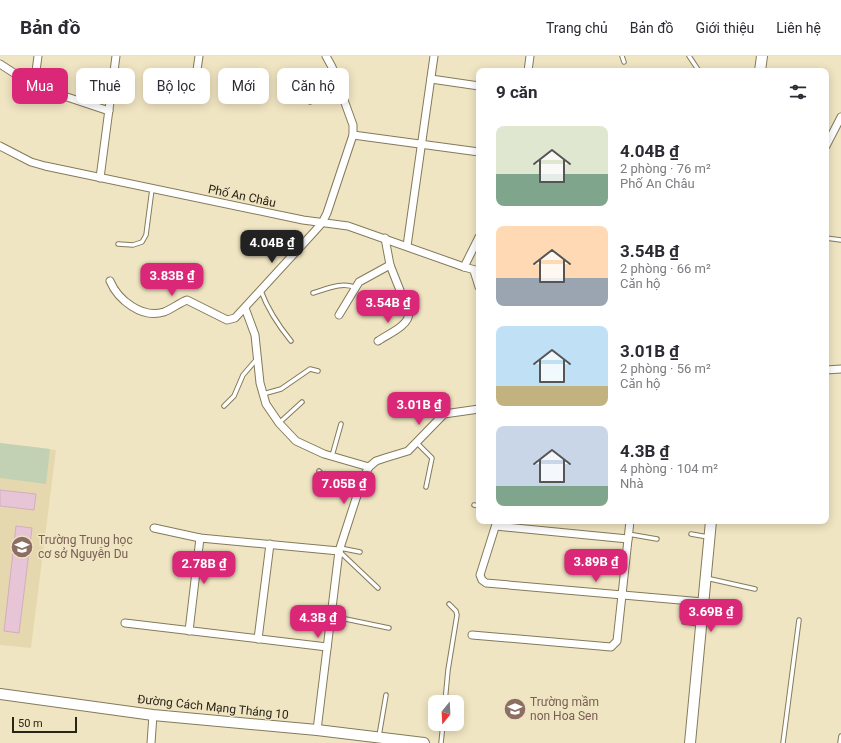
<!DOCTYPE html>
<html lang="vi">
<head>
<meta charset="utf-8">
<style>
  :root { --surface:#fff; --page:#f7f7f7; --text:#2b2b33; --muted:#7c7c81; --line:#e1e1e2; --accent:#db2777 }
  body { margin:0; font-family:Roboto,sans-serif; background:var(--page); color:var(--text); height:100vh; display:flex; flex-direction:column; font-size:15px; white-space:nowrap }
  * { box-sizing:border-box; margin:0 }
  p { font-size:13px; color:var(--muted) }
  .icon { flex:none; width:22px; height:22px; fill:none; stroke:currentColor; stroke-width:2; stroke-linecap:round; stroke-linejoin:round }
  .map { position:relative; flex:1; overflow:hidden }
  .details { position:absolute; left:476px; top:12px; width:353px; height:456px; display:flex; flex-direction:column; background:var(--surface); border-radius:8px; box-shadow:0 2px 10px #0003 }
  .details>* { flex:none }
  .top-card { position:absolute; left:12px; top:12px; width:380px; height:36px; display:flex; gap:8px }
  .needle { width:26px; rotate:198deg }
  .controls { position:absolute; left:428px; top:639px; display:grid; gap:8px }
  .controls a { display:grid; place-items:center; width:36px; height:36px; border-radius:8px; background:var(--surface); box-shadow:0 2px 10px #0003; font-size:20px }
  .scale { position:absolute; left:12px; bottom:10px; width:65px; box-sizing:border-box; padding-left:4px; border:2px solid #282417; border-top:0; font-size:11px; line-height:14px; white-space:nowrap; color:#282417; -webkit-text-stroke:3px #f0e5c2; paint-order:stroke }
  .price { position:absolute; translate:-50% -34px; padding:0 9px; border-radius:8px; background:var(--accent); color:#fff; font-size:13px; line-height:26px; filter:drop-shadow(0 1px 2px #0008) }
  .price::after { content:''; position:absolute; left:50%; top:24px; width:12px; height:9px; margin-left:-6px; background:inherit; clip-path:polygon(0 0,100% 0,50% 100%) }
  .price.active { background:#222; color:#fff }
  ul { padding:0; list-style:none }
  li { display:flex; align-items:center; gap:12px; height:100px; padding:0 20px }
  li span { display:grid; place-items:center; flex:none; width:112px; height:80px; border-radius:8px; color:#555 }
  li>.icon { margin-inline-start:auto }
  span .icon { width:48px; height:48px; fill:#fffc; stroke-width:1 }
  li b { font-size:17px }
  h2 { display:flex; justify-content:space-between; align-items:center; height:48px; padding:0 20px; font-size:17px }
  .tag { padding:0 14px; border-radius:8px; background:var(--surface); box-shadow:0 2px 10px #0003; font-size:14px; line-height:36px }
  .tag.active { background:var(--accent); color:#fff }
  header { display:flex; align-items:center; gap:24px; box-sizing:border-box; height:56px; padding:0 20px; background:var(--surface); border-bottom:1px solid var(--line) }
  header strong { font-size:19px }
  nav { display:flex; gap:22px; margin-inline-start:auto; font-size:14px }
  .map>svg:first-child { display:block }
  .built { fill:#e6d8ae }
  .green { fill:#c2d1b3 }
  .building { fill:#e8c4d7; stroke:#d1aec0 }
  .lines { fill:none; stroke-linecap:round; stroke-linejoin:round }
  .lane-casing { stroke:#847a5a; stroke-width:5.5 }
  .street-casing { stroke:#847a5a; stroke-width:9 }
  .secondary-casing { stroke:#847a5a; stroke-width:12 }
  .lane { stroke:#fff; stroke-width:3.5 }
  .street { stroke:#fff; stroke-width:7 }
  .secondary { stroke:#fff; stroke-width:10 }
  .labels { text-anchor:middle; stroke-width:3; stroke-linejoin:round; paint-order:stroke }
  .street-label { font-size:12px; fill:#282417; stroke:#f0e5c2 }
  .education-label { font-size:12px; fill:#785e54; stroke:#f0e5c2; text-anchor:start }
</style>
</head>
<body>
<header>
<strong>Bản đồ</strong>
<nav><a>Trang chủ</a><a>Bản đồ</a><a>Giới thiệu</a><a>Liên hệ</a></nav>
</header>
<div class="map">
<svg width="841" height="687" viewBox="0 0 841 687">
  <rect width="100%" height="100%" fill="#f0e5c2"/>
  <path class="built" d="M0 387 56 394 31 592 0 589Z"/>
  <path class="green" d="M0 387 50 393 46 428 0 422Z"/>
  <g class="building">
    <path d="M0 434 36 438 34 454 0 450Z"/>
    <path d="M16 470 32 472 19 577 4 575Z"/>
  </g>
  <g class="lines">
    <g class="lane-casing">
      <g id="lane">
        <path d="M622 0 624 6"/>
        <path d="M689 0 699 15"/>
        <path d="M310 46 340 31"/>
        <path d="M826 182 841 184"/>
        <path d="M118 188 133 189 142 186 146 179 152 133"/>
        <path d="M261 235C268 254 278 269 291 285"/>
        <path d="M313 237C326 233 343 225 356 232"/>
        <path d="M263 338 281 333 310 313 318 315"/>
        <path d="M224 350 234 340 243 319 256 304"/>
        <path d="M279 367 302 346"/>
        <path d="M417 387 432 402 426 431"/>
        <path d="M332 400 341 368"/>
        <path d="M319 415 329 425 334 427 362 424"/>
        <path d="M474 449 479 450"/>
        <path d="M628 478 657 483"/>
        <path d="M691 478 708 481"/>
        <path d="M340 492 360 496"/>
        <path d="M340 496 378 532"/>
        <path d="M706 522 755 533"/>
        <path d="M331 560 389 572"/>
        <path d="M684 566 700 568"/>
        <path d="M445 646 448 614 457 559 456 555 449 548"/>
        <path d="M379 680 386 639"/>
        <path d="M441 687 443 668"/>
        <path d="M783 687 799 564"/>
        <path d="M840 687 841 680"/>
      </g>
    </g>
    <g class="street-casing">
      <g id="street">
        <path d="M0 8 34 30 109 55"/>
        <path d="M528 15 530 0"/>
        <path d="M431 23 479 30"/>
        <path d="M34 30 38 0"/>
        <path d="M193 42 199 0"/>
        <path d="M353 79 479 96"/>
        <path d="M0 90 31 106 45 110 303 164 348 170 464 211 479 215"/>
        <path d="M826 90 841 61"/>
        <path d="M100 122 116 0"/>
        <path d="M407 190 434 0"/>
        <path d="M464 211 479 181"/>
        <path d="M474 215 479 231"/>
        <path d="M110 225C118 244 142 263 164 256 172 253 179 247 187 244L227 264 235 262 314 176 322 167 327 157 353 79V69L332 11 326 0"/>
        <path d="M245 252 255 279 260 327 266 348 279 367 296 385 324 398 369 411"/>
        <path d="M339 259 359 226 390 209"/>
        <path d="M378 285C388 278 409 270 409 257L390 209 385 182"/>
        <path d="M826 314 841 313"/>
        <path d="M497 465 480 519 482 524 486 527 703 546"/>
        <path d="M496 470 628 483"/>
        <path d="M154 472 200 482 339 495"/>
        <path d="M125 567 327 591"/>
        <path d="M189 575 200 482"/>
        <path d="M472 579 611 591 617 585 630 465"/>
        <path d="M258 583 270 488"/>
        <path d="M317 674 339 495 362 424 369 411 376 405 385 402 408 395 444 358 479 353"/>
        <path d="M151 687 153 659"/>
      </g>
    </g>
    <g class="secondary-casing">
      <g id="secondary">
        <path d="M760 15 762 0"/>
        <path d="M0 638 153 659 317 674 424 687"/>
        <path d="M690 687 711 465"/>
      </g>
    </g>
    <use href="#lane" class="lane"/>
    <use href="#street" class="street"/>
    <use href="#secondary" class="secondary"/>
  </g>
  <defs>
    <g id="school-disc" transform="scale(1.15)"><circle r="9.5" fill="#8d6e63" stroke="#f0e5c2"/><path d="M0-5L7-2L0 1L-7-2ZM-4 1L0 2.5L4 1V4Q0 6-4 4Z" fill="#fff"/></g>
  </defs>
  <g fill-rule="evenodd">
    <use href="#school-disc" x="22" y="491"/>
    <use href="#school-disc" x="515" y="653"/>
  </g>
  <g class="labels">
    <g class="street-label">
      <text transform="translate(242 140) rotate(12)" y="4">Phố An Châu</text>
      <text transform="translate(213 651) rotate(6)" y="4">Đường Cách Mạng Tháng 10</text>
    </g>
    <g class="education-label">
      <text x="38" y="488">Trường Trung học<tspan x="38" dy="14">cơ sở Nguyễn Du</tspan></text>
      <text x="530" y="650">Trường mầm<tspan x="530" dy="14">non Hoa Sen</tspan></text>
    </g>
  </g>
</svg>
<div class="controls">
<a><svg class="needle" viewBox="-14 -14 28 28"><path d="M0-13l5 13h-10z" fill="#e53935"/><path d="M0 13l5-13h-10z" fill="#7c7c81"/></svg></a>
</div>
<div class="scale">50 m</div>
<b class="price active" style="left:272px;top:208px">4.04B ₫</b>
<b class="price" style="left:172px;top:241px">3.83B ₫</b>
<b class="price" style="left:388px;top:268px">3.54B ₫</b>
<b class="price" style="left:419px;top:370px">3.01B ₫</b>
<b class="price" style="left:344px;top:449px">7.05B ₫</b>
<b class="price" style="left:596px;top:527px">3.89B ₫</b>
<b class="price" style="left:204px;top:529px">2.78B ₫</b>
<b class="price" style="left:711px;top:577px">3.69B ₫</b>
<b class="price" style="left:318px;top:583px">4.3B ₫</b>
<div class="top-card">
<a class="tag active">Mua</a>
<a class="tag">Thuê</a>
<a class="tag">Bộ lọc</a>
<a class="tag">Mới</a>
<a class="tag">Căn hộ</a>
</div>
<section class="details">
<h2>9 căn<svg class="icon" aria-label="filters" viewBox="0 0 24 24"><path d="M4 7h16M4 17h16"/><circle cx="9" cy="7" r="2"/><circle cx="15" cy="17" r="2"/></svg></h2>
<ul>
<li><span style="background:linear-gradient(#dfe7d0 60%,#7fa58c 0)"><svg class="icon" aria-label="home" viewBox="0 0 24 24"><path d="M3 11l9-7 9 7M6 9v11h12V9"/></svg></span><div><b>4.04B ₫</b><p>2 phòng · 76 m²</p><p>Phố An Châu</p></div></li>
<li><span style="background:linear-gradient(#ffd9b3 65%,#9aa5b1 0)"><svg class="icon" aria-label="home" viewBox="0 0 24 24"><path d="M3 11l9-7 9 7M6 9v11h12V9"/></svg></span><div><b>3.54B ₫</b><p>2 phòng · 66 m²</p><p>Căn hộ</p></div></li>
<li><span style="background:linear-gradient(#bfe0f5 75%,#c2b280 0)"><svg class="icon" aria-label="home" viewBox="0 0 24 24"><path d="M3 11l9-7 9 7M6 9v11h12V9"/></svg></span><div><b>3.01B ₫</b><p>2 phòng · 56 m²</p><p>Căn hộ</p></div></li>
<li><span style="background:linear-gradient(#c9d6e8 75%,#7fa58c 0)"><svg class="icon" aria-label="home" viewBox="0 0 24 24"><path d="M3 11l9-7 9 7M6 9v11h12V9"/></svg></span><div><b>4.3B ₫</b><p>4 phòng · 104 m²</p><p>Nhà</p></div></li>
</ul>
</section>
</div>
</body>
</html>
